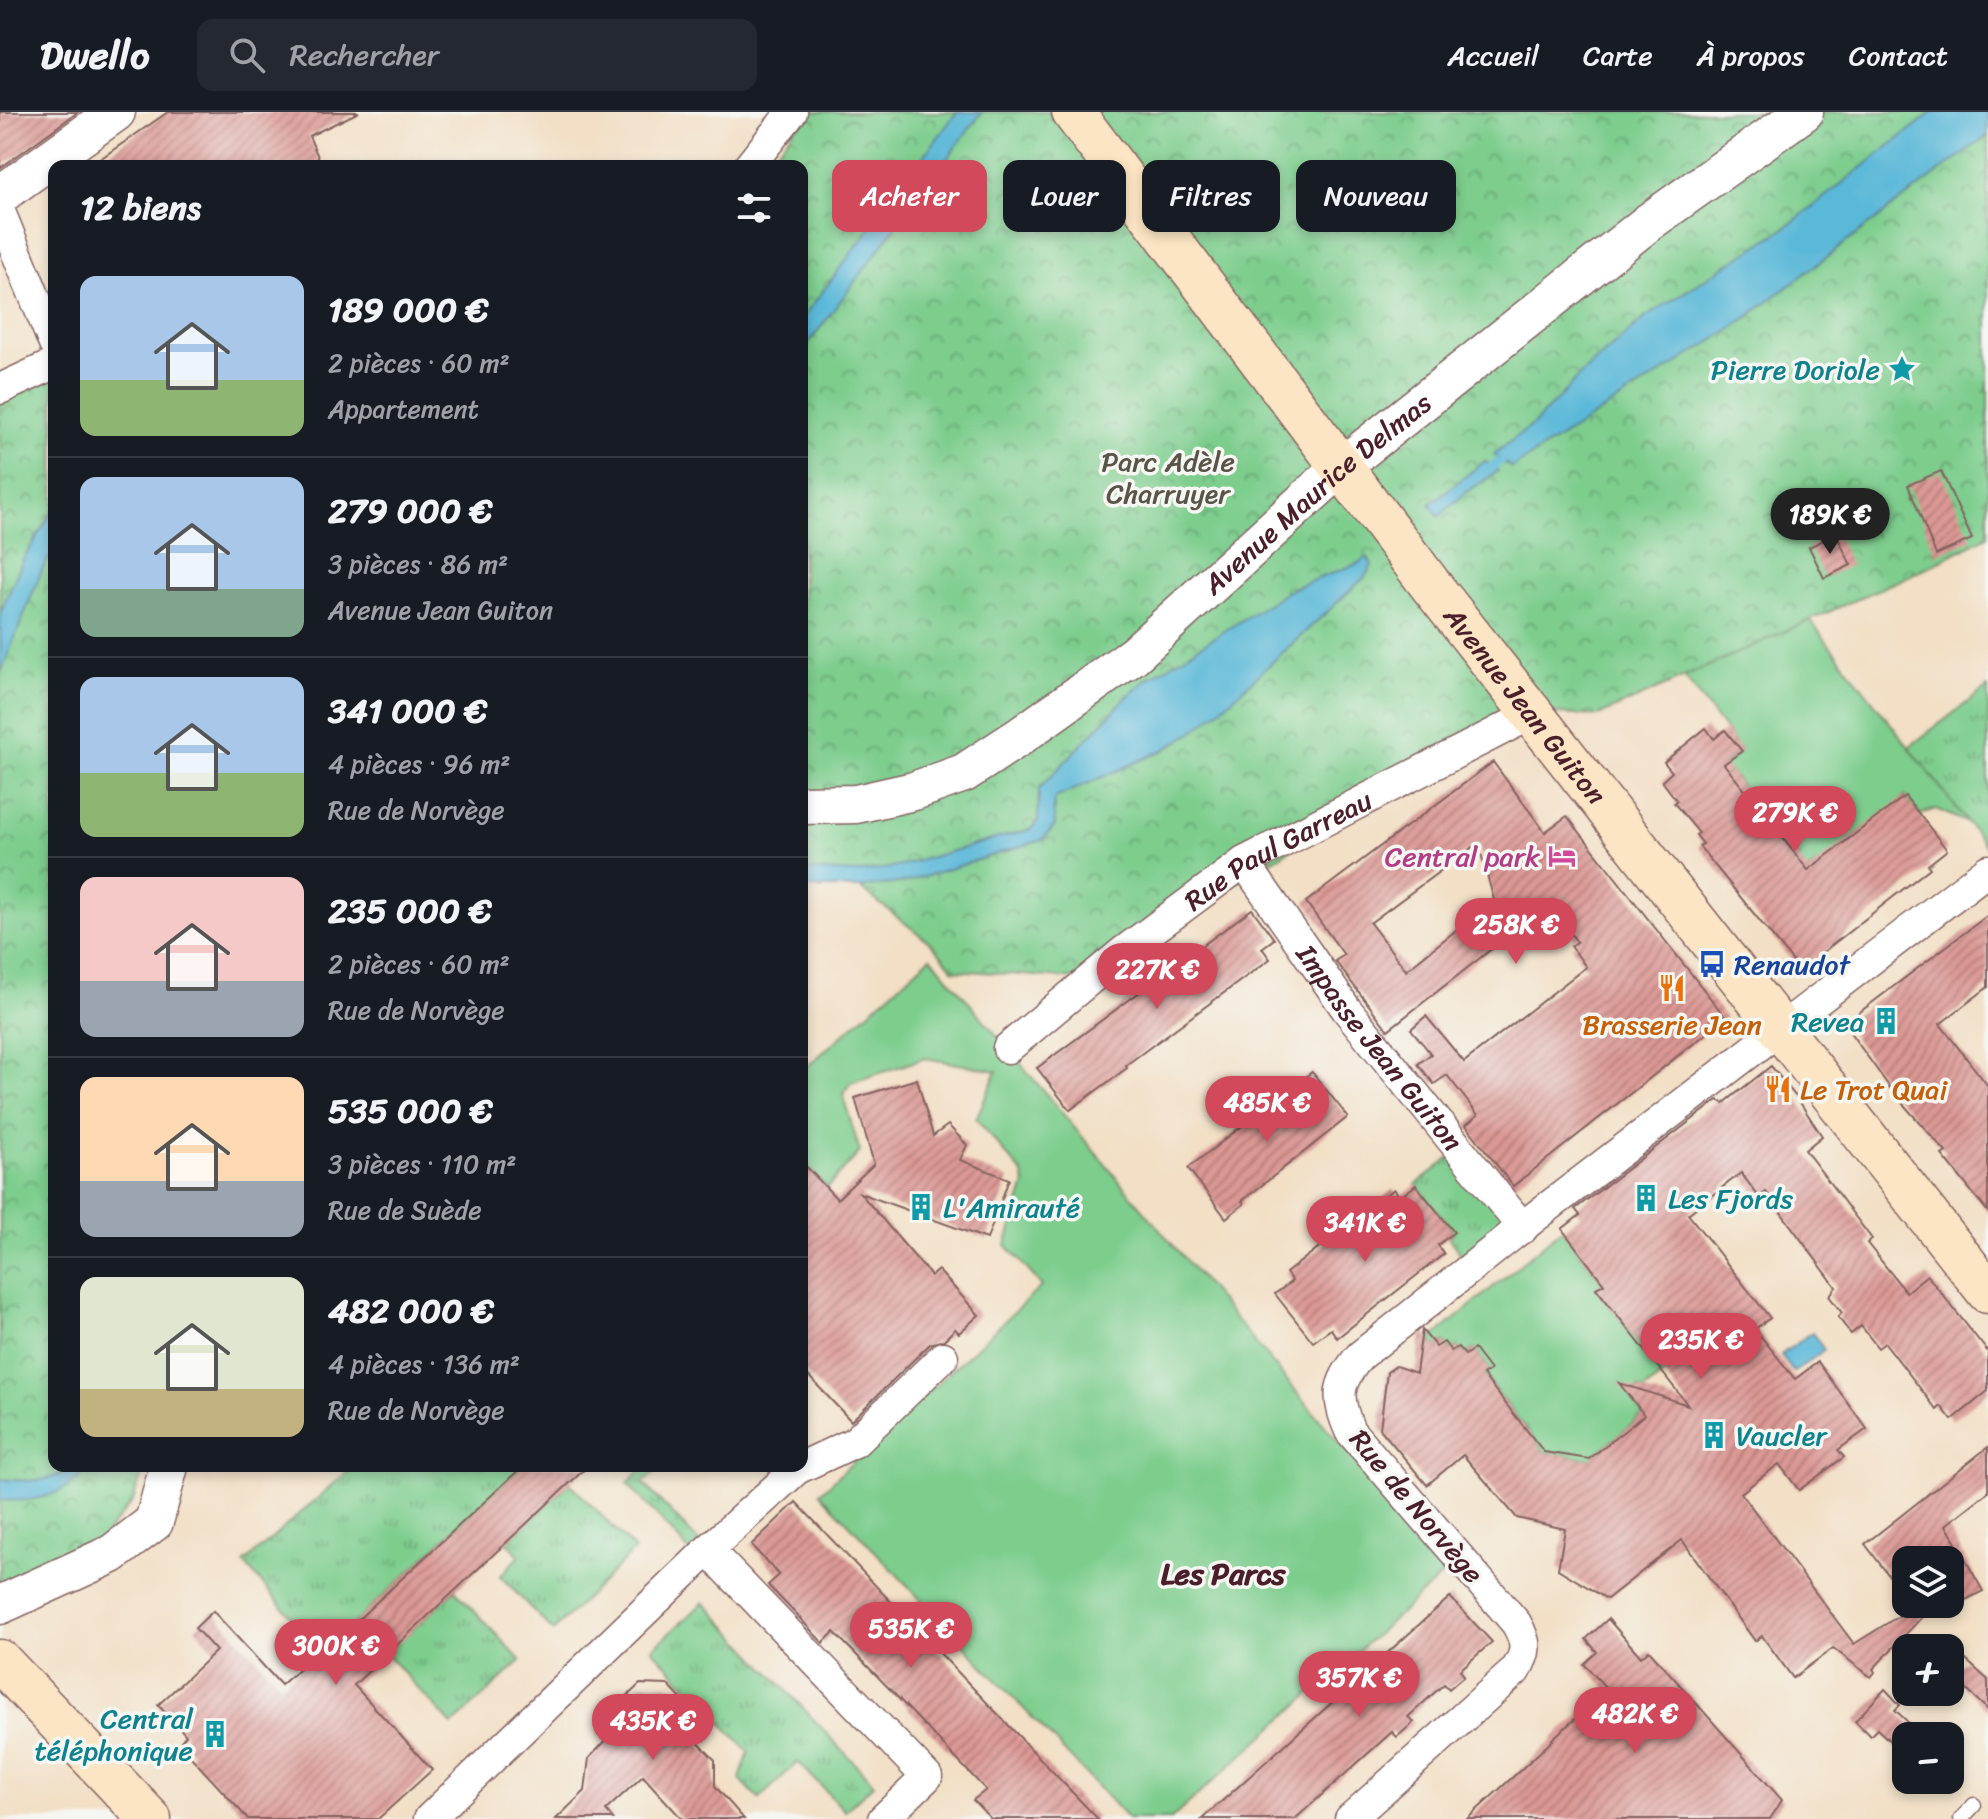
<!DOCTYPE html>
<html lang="fr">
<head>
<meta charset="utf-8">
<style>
  :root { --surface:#171b24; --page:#242831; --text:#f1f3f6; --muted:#9ea1a6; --line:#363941; --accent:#d1495b }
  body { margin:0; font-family:Sriracha,sans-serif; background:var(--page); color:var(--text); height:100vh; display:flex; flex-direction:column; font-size:30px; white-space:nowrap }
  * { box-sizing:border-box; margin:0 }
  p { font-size:26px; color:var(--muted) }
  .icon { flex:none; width:44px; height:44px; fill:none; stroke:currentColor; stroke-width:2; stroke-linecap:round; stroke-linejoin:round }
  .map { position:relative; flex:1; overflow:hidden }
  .drawer { position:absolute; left:48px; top:48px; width:760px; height:1312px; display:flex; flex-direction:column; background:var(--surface); border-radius:16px; box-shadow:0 4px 12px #0003 }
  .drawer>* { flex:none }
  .guide { position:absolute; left:832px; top:48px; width:760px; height:72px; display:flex; gap:16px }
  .controls { position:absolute; left:1892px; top:1434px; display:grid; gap:16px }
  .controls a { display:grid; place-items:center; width:72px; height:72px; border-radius:16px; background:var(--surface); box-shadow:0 4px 12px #0003; font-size:40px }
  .price { position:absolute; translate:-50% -68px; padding:0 18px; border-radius:28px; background:var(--accent); color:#fff; font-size:26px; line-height:52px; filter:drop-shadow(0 2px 4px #0008) }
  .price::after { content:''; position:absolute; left:50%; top:48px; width:24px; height:18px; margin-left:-12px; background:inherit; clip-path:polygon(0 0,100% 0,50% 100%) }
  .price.active { background:#222; color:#fff }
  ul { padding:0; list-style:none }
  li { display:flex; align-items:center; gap:24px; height:200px; padding:0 32px }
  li+li { border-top:2px solid var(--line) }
  li span { display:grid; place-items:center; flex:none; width:224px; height:160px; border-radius:16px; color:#555 }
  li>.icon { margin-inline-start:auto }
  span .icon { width:96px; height:96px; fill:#fffc; stroke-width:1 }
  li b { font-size:34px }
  h2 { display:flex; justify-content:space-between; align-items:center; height:96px; padding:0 32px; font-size:34px }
  .pill { padding:0 28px; border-radius:16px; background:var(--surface); box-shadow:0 4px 12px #0003; font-size:28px; line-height:72px }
  .pill.active { background:var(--accent); color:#fff }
  header { display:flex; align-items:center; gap:48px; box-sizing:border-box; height:112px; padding:0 40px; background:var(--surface); border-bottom:2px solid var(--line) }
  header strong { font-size:38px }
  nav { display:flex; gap:44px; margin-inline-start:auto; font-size:28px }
  .search { width:560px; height:72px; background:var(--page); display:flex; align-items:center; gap:20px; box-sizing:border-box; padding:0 28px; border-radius:16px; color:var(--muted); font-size:30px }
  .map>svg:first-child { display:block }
  .grass { fill:url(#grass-tufts); stroke:#64765c; stroke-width:2 }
  .park { fill:url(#park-crowns); stroke:#64765c; stroke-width:2 }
  .garden { fill:#7dcd8d; stroke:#64765c; stroke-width:2 }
  .water { fill:#5ab8d8; stroke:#526c82; stroke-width:2 }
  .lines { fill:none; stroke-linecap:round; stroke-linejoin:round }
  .stream { stroke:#5ab8d8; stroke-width:9 }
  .building { fill:url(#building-hatch); fill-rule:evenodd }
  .service-casing { stroke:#856261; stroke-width:17 }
  .minor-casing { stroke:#856261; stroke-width:33 }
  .tertiary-casing { stroke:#856261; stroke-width:41 }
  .secondary-casing { stroke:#856261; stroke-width:45 }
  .service { stroke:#fff; stroke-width:14 }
  .minor { stroke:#fff; stroke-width:30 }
  .tertiary { stroke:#fff; stroke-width:38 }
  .secondary { stroke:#fce5c4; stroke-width:42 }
  .labels { text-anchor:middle; stroke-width:7; stroke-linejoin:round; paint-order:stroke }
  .culture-label { font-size:28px; fill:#0d838f; stroke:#f6f6f2; text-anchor:end }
  .park-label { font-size:28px; fill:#595348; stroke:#f6f6f2 }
  .street-label { font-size:28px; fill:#4a1f2b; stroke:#f6f6f2 }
  .hotel-label { font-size:28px; fill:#b23c85; stroke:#f6f6f2; text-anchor:end }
  .transit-label { font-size:28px; fill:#164399; stroke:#f6f6f2; text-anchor:start }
  .food-label { font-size:28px; fill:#c56008; stroke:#f6f6f2 }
  .neighbourhood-label { font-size:30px; font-weight:bold; fill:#4a1f2b; stroke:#f6f6f2 }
</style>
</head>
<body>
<header>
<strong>Dwello</strong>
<div class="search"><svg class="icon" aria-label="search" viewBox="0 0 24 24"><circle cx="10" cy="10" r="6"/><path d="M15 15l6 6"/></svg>Rechercher</div>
<nav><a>Accueil</a><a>Carte</a><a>À propos</a><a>Contact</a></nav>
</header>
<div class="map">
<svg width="1988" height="1707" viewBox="0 0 1988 1707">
  <defs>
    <pattern id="grass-tufts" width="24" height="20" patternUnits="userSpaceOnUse" patternTransform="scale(2)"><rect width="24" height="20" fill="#7dcd8d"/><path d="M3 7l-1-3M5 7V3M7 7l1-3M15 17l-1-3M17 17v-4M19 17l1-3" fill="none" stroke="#68a673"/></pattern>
    <pattern id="park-crowns" width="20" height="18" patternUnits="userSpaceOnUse" patternTransform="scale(2)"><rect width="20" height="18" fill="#7dcd8d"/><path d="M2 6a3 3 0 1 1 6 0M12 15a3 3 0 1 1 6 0" fill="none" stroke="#68a673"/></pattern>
    <pattern id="building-hatch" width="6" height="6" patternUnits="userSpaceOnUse" patternTransform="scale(2)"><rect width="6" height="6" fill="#db9894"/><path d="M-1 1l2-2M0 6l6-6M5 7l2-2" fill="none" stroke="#b47b79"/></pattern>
  </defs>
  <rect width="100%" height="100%" fill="#f6f6f2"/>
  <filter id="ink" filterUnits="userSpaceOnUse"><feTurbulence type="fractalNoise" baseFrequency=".0125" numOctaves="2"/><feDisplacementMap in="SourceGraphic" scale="16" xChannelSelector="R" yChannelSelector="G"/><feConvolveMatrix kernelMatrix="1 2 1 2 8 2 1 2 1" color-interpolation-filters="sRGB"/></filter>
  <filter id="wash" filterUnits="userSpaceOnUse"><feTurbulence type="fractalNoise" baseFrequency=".006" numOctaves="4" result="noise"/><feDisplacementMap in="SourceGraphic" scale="32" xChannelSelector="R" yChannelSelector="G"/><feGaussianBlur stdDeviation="1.8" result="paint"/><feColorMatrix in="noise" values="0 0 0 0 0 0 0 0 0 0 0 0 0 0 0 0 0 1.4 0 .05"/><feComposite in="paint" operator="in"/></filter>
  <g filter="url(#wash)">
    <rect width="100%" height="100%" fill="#f2dfc5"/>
    <g class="grass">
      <path d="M1988 575V737L1909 635Z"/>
      <path d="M1460 1038 1523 1116 1471 1156 1448 1125 1454 1120 1416 1073Z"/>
      <path d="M354 1354H523L323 1540 244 1451Z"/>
      <path d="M646 1354H661L643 1371 700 1431 690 1440 627 1371Z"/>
      <path d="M570 1371 635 1438 553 1519 500 1464 520 1444 507 1430Z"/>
      <path d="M455 1478 521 1549 452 1613 386 1542Z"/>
      <path d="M704 1490 874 1672 845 1699 798 1650 759 1687 740 1667 749 1640 652 1537Z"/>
    </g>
    <g class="park">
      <path d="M808 0H1988V424L1926 456 1598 604 1516 600 1078 867 954 858 932 832 860 776 802 771V54H765Z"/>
      <path d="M54 265V1354H144L133 1389 100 1429 0 1476V293L10 285Z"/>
    </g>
    <g class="garden">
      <path d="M1810 508 1968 711 1936 697 1920 703 1905 684 1830 755 1801 760 1793 750 1799 745 1732 662 1722 654 1741 639 1684 565Z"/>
      <path d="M931 845 1447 1459 1171 1707H1128L820 1381 1042 1174 1006 1133 1025 1072 1023 1062 976 1007 997 959 925 946 850 971 843 984 860 1040 827 1076 810 1058 802 1063V959Z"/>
      <path d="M1562 1117 1604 1172 1596 1176 1656 1253 1669 1258 1643 1279 1638 1276 1632 1287 1643 1303 1590 1347 1544 1340 1488 1268 1484 1262 1490 1258 1474 1237 1465 1243 1458 1235 1451 1239 1444 1230 1436 1235 1430 1228Z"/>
    </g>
    <g class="water">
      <path d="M957 0H982L802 240V207Z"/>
      <path d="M1933 0H1988V23L1733 216 1512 356 1494 342 1535 311 1581 262 1646 205 1785 116Z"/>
      <path d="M1485 349 1498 359 1467 380 1439 404 1430 392Z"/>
      <path d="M54 397V438L42 458 0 563V501L23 448Z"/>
      <path d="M1367 445 1372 453 1365 465 1219 599 1190 622 1164 638 1057 685 1053 691 1055 714 1042 728 907 770 860 776H802V758L856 761 896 755 1031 717 1038 709 1039 677 1126 586 1146 568 1293 476 1359 451Z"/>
      <path d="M1812 1220 1824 1238 1794 1260 1781 1243Z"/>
      <path d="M72 1354H90C68 1383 35 1391 0 1388V1367C26 1369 51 1373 72 1354Z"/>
    </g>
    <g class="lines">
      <path class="stream" d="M1485 359 1502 348"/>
    </g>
    <g id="blocks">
      <g class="building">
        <path d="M0 0H78L0 56Z"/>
        <path d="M168 0H359L309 24 322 54H90Z"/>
        <path d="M1941 359 1972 427 1936 443 1908 373Z"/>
        <path d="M1836 422 1851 453 1824 466 1809 435Z"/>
        <path d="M1706 616 1714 627 1725 618 1742 639 1724 652 1808 758 1905 684 1947 738 1928 753 1930 756 1808 852 1794 851 1699 734 1703 732 1696 723 1699 721 1674 691 1677 689 1662 669 1672 660 1664 650Z"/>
        <path d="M1493 650 1545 720 1567 704 1726 906 1513 1074 1466 1013 1478 1003 1447 963 1434 972 1418 952 1431 942 1411 917 1426 904 1464 950 1586 855 1571 834 1577 830 1549 792 1388 918 1335 849 1344 843 1306 790ZM1478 731 1494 788 1406 858 1370 811Z"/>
        <path d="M1252 797 1274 827 1262 836 1270 847 1126 953 1127 956 1070 998 1037 956Z"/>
        <path d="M1988 803V875L1940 912 1988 974V1100L1942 1043 1946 1040 1896 984 1844 912Z"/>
        <path d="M1771 954 1797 986 1822 1024 1805 1038 1872 1127 1867 1131 1906 1180 1927 1163 1988 1240V1279L1952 1308 1941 1294 1937 1298 1885 1231 1878 1236 1861 1214 1851 1222 1838 1205 1842 1201 1829 1184 1836 1175 1766 1080 1759 1085 1741 1061 1688 1102 1770 1206 1755 1217 1795 1267 1818 1250 1867 1317 1838 1338 1844 1345 1799 1378 1779 1352 1741 1381 1854 1532 1918 1492H1934L1873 1557 1875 1560 1871 1565 1833 1536 1793 1566 1762 1524 1755 1529 1682 1428 1607 1487 1558 1457 1565 1417 1517 1406 1463 1343 1427 1373 1380 1317 1387 1260 1396 1254 1416 1261 1422 1218 1436 1235 1444 1230 1451 1239 1458 1235 1465 1243 1474 1237 1490 1258 1483 1263 1544 1340 1589 1347 1644 1303 1619 1271 1688 1293 1596 1176 1604 1172 1562 1117 1580 1103 1575 1097 1718 988 1724 991Z"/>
        <path d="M1312 960 1348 1005 1242 1089 1244 1092 1226 1106 1188 1056Z"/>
        <path d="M917 967 933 1024 948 1013 967 1033 960 1048 1009 1067 987 1127 860 1081 931 1164 938 1158 979 1203 959 1221 955 1217 944 1228 930 1232 851 1309 802 1257V1050L837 1087 874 1052 855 986Z"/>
        <path d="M1416 1073 1454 1120 1438 1133 1444 1142 1337 1226 1331 1217 1313 1230 1275 1182 1292 1169 1286 1161 1394 1077 1400 1085Z"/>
        <path d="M1988 1335V1380L1946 1413 1983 1479 1950 1496V1448H1906V1486L1865 1432Z"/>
        <path d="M523 1354H588L354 1573 432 1658 378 1707H248L190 1644 192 1641 181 1629 186 1623 158 1593 216 1539 195 1516 213 1499 281 1573 321 1538 323 1540Z"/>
        <path d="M796 1390 1071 1679 1098 1707H991L973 1688 986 1678 880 1567 834 1520 823 1531 792 1498 768 1473 779 1463 751 1433Z"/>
        <path d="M1450 1485 1492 1530 1460 1558 1464 1564 1449 1577 1444 1572 1408 1605 1414 1610 1397 1625 1392 1620 1295 1707H1202Z"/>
        <path d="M1608 1507 1641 1545 1649 1538 1782 1688 1770 1707H1467L1553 1628 1552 1627 1608 1578 1584 1552 1597 1540 1586 1527Z"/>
        <path d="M1966 1548 1988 1568V1598L1951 1563Z"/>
        <path d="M640 1572 668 1573 685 1591V1617L715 1648V1674L744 1707H682L643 1664 606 1698 613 1707H556L585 1679 589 1646 621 1613 624 1587Z"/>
        <path d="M1885 1577 1900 1593 1895 1598 1923 1624H1906V1644L1877 1617 1870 1624 1855 1609Z"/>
      </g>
    </g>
  </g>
  <g filter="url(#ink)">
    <use href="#blocks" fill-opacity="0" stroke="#856261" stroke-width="2"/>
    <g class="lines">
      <g class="service-casing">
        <path id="service" d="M1961 1707 1974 1693"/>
      </g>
      <g class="minor-casing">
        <g id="minor">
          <path d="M749 54 792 0"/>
          <path d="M0 100 54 232"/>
          <path d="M0 277 54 252"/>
          <path id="s1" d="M1244 750 1347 898 1523 1116"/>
          <path id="s2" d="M1008 936 1124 839 1244 750 1532 602"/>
          <path d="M708 1438 927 1665 883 1707"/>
          <path d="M429 1707 708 1438 776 1376 797 1357 855 1330 943 1245"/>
          <path d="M1350 1707 1515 1559C1528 1540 1527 1530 1516 1511L1350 1319C1336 1286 1336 1272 1360 1244L1535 1105 1988 758"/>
        </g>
      </g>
      <g class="tertiary-casing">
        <g id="tertiary">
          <path d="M0 83 116 0"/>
          <path id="s3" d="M802 693 856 692 914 679 964 661 1019 625 1134 543 1341 355 1649 110 1804 0"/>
          <path d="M0 1493 112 1442 154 1410 169 1354"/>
        </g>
      </g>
      <g class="secondary-casing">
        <g id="secondary">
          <path id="s4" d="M1073 0 1429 471 1988 1180"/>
          <path d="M0 1549 150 1707"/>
        </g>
      </g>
      <use href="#service" class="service"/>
      <use href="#minor" class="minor"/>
      <use href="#tertiary" class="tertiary"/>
      <use href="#secondary" class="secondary"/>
    </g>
  </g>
  <defs>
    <g id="sight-bare" transform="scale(2.16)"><path d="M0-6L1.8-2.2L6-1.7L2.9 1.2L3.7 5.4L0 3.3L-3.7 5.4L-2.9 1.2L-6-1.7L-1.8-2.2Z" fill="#0f9aa8" stroke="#f6f6f2" stroke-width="2.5" paint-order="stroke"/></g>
    <g id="hotel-bare" transform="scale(2.16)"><path d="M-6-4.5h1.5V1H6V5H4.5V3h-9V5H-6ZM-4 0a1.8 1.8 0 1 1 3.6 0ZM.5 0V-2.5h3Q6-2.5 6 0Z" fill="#d1479c" stroke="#f6f6f2" stroke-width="2.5" paint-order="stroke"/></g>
    <g id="bus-bare" transform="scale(2.16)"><path d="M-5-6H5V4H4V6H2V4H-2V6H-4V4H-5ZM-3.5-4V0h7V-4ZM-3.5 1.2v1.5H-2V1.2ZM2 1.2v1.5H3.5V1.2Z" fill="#1a4fb4" stroke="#f6f6f2" stroke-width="2.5" paint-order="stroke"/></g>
    <g id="restaurant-bare" transform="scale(2.16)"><path d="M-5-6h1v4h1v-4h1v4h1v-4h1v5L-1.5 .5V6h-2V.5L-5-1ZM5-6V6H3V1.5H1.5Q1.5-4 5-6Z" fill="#e8710a" stroke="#f6f6f2" stroke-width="2.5" paint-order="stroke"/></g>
    <g id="building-bare" transform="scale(2.16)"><path d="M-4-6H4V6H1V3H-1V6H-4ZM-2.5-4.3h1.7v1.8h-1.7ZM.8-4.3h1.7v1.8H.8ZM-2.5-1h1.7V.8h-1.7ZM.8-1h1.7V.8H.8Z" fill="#0f9aa8" stroke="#f6f6f2" stroke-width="2.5" paint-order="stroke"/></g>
  </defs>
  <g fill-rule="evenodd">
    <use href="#sight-bare" x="1902" y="257"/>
    <use href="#hotel-bare" x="1562" y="744"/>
    <use href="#bus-bare" x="1712" y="852"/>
    <use href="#restaurant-bare" x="1672" y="876"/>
    <use href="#building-bare" x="1886" y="909"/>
    <use href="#restaurant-bare" x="1778" y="977"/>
    <use href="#building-bare" x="1646" y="1086"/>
    <use href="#building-bare" x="921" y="1095"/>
    <use href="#building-bare" x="1714" y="1323"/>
    <use href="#building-bare" x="215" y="1622"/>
  </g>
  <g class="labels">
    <g class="culture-label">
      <text x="1880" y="267">Pierre Doriole</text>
      <text x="1864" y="919">Revea</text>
      <text x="1668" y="1096" text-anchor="start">Les Fjords</text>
      <text x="943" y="1105" text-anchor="start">L'Amirauté</text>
      <text x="1736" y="1333" text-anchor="start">Vaucler</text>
      <text x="193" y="1616">Central<tspan x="193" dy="32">téléphonique</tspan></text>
    </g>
    <g class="park-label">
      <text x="1168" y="359">Parc Adèle<tspan x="1168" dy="32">Charruyer</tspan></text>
    </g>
    <g class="street-label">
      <text dy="10" stroke="none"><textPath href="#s3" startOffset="618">Avenue Maurice Delmas</textPath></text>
      <text dy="10" stroke="none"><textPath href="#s4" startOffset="746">Avenue Jean Guiton</textPath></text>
      <text dy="10" stroke="none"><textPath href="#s2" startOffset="336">Rue Paul Garreau</textPath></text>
      <text dy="10" stroke="none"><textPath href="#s1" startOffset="230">Impasse Jean Guiton</textPath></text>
      <text transform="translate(1417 1394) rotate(50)" y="10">Rue de Norvège</text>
    </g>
    <g class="hotel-label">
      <text x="1540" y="754">Central park</text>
    </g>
    <g class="transit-label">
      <text x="1734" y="862">Renaudot</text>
    </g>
    <g class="food-label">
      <text x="1672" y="922">Brasserie Jean</text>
      <text x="1800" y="987" text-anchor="start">Le Trot Quai</text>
    </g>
    <g class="neighbourhood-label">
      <text x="1223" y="1472">Les Parcs</text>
    </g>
  </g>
</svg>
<div class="controls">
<a><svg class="icon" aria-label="layers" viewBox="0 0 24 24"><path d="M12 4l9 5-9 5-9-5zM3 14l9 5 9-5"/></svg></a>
<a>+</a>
<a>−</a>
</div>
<b class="price active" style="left:1830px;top:444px">189K €</b>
<b class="price" style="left:1795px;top:742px">279K €</b>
<b class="price" style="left:1516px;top:854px">258K €</b>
<b class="price" style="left:1157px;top:899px">227K €</b>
<b class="price" style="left:1267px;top:1032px">485K €</b>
<b class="price" style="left:1365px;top:1152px">341K €</b>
<b class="price" style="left:1701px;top:1269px">235K €</b>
<b class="price" style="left:911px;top:1558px">535K €</b>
<b class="price" style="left:336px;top:1575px">300K €</b>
<b class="price" style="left:1359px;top:1607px">357K €</b>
<b class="price" style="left:1635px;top:1643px">482K €</b>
<b class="price" style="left:653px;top:1650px">435K €</b>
<div class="guide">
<a class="pill active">Acheter</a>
<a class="pill">Louer</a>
<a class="pill">Filtres</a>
<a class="pill">Nouveau</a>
</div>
<section class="drawer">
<h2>12 biens<svg class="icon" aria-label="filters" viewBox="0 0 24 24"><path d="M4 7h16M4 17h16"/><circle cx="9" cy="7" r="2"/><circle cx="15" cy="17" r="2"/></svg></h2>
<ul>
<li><span style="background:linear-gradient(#a9c7e8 65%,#8fb573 0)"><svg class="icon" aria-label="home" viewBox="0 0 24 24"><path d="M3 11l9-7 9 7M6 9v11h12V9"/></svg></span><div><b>189 000 €</b><p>2 pièces · 60 m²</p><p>Appartement</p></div></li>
<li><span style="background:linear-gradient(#a9c7e8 70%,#7fa58c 0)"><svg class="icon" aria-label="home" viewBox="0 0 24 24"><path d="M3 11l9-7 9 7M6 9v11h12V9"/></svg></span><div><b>279 000 €</b><p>3 pièces · 86 m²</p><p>Avenue Jean Guiton</p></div></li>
<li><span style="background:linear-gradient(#a9c7e8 60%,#8fb573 0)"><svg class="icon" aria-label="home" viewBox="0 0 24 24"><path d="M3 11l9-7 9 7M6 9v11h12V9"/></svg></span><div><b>341 000 €</b><p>4 pièces · 96 m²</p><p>Rue de Norvège</p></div></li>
<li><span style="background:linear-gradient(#f6c9c9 65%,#9aa5b1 0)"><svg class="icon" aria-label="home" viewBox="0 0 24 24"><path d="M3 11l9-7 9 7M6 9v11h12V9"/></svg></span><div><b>235 000 €</b><p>2 pièces · 60 m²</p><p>Rue de Norvège</p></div></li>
<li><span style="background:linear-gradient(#ffd9b3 65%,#9aa5b1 0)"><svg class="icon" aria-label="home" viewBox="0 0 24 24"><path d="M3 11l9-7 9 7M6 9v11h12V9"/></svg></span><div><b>535 000 €</b><p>3 pièces · 110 m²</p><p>Rue de Suède</p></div></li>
<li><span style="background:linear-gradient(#dfe7d0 70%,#c2b280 0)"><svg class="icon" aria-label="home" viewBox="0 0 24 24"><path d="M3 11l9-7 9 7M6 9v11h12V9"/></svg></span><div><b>482 000 €</b><p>4 pièces · 136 m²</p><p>Rue de Norvège</p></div></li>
</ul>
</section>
</div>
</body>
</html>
